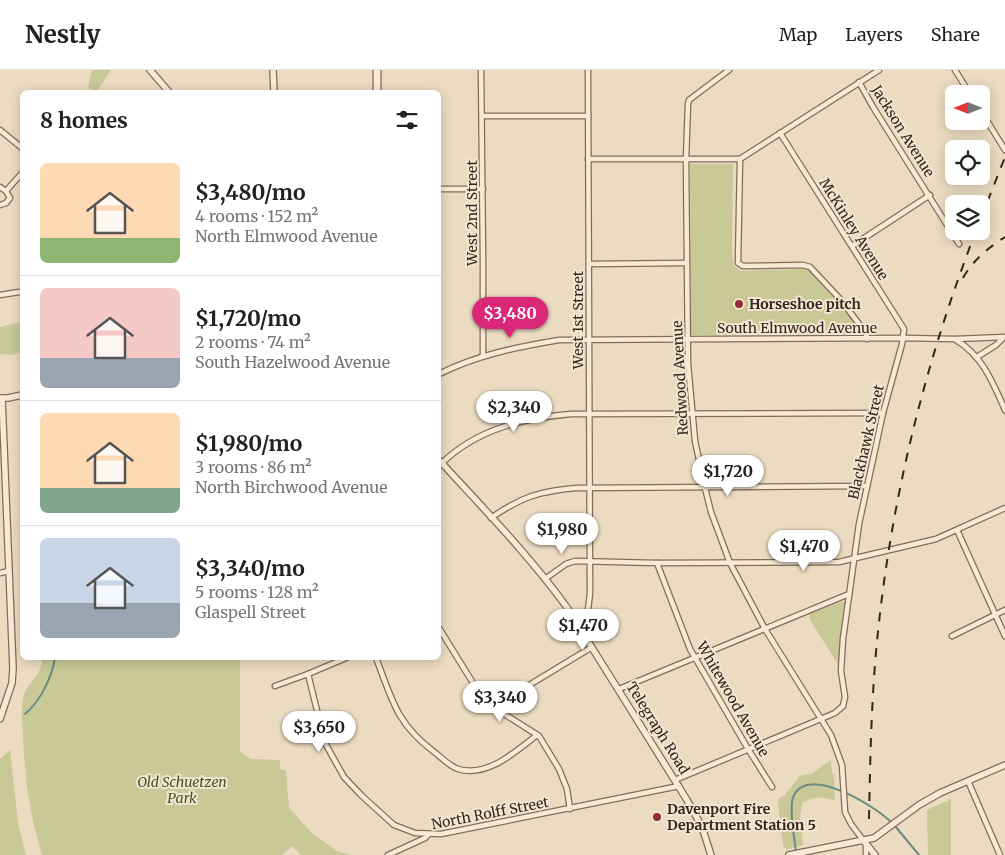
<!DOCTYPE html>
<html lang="en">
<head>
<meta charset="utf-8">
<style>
  :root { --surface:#fff; --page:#f2f2f2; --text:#222; --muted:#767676; --line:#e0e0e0; --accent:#db2777 }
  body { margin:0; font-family:Merriweather,serif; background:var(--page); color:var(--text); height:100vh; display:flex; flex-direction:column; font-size:19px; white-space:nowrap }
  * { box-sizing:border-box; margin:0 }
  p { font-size:16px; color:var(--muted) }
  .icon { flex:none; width:28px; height:28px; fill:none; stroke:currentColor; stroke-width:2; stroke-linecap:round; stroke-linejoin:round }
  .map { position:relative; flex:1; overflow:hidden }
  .drawer { position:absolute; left:20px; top:20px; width:421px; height:570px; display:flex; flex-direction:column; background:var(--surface); border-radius:8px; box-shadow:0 2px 12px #0003 }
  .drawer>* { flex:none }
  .needle { width:32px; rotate:270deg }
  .tools { position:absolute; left:945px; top:15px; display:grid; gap:10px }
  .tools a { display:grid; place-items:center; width:45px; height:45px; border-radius:8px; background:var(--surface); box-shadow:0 2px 12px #0003; font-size:25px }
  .price { position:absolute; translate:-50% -42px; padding:0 11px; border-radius:18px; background:#fff; color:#222; font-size:16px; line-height:32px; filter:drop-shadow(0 1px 2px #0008) }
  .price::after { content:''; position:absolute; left:50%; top:30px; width:15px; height:11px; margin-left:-8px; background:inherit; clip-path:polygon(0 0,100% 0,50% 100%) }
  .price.active { background:var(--accent); color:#fff }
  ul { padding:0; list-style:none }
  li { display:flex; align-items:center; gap:15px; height:125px; padding:0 20px }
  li+li { border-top:1px solid var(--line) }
  li span { display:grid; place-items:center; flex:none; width:140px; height:100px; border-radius:8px; color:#555 }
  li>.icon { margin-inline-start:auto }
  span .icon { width:60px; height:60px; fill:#fffc; stroke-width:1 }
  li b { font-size:21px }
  h2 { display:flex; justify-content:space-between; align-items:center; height:60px; padding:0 20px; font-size:21px }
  header { display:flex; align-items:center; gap:30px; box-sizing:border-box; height:70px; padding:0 25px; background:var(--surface); border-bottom:1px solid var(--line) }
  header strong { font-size:24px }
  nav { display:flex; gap:28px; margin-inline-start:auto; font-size:18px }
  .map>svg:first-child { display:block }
  .green { fill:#c8c996 }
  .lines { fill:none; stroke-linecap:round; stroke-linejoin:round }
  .stream { stroke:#6b8b80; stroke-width:2 }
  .minor-casing { stroke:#846c5a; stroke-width:7 }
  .tertiary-casing { stroke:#846c5a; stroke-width:8 }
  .secondary-casing { stroke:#664d3d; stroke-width:9 }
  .minor { stroke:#f7e9d4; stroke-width:4.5 }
  .tertiary { stroke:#f7e9d4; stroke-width:5.5 }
  .secondary { stroke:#f7e9d4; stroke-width:7 }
  .rail { stroke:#34261d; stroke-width:2; stroke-dasharray:9 9; stroke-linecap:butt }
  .poi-dot { fill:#902d38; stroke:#f3e6d1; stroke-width:2 }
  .labels { text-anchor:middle; stroke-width:4; stroke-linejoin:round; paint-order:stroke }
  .street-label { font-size:14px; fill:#34261d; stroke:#f3e6d1 }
  .poi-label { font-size:14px; font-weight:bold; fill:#34261d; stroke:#f3e6d1; text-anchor:start }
  .park-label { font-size:14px; font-style:italic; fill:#4a5025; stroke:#f3e6d1 }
</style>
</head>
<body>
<header>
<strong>Nestly</strong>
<nav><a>Map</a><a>Layers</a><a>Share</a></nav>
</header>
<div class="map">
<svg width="1005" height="785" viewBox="0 0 1005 785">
  <rect width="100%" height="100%" fill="#ebdbc1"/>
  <g class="green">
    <path d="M93 0H111L97 21 88 18 90 6Z"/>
    <path d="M690 94H733L732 184 734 196 740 201 808 199 862 260 861 264 691 265Z"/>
    <path d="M22 252V281L13 285 0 284V258L3 256Z"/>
    <path d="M845 531 838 594 810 550 809 543Z"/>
    <path d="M42 588H240V682L251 689 280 690V699L286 701 289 738 313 764 337 781 351 785H301L292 776 282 785H42C30 745 24 705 23 663 22 652 21 639 23 628 26 613 43 606 42 588Z"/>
    <path d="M10 680 18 753 26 785H0V689Z"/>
    <path d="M831 690 832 704H834L835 731C821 726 816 726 802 733L800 747 803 775 786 780V778H784L780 755 778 729 785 725 800 706 813 703Z"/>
    <path d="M951 729V785H928L927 740Z"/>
  </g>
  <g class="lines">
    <g class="stream">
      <path d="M25 644C40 632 52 607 55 588"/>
      <path d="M895 756 919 785"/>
      <path d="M796 783C795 769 788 737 794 725 810 695 876 737 891 752"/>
    </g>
    <g class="minor-casing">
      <g id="minor">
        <path d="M481 0 483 190V286"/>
        <path d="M729 0 689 30 688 34 686 89 688 294 695 371 705 418 711 442 730 493 765 559 831 665 842 695 845 742 851 754 863 770"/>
        <path d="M955 0 970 24"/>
        <path d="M859 12 873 37 959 174"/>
        <path d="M981 41 1005 80"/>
        <path d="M482 46H588"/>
        <path d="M0 60 22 78"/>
        <path d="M588 89H740L879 0"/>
        <path d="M740 89 738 193 743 196 803 195 810 197 840 229 866 263 867 269"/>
        <path d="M0 117 6 121 10 128 6 133 0 135"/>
        <path d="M439 119H483"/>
        <path d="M6 121 22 103"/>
        <path d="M852 176 930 125"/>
        <path d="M589 194 687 193"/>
        <path d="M0 225 19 222"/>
        <path d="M956 270C983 286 993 313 1005 340"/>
        <path d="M977 287 996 275 1003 268"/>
        <path d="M439 304C477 285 517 277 559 270L903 268 955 269 1005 267"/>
        <path d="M442 393C477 359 524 348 571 344L883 343"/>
        <path d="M491 448C521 427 540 421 576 418L866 416"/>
        <path d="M957 460 1005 566"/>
        <path d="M657 493 690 579 748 679 772 717"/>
        <path d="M0 503 8 501"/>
        <path d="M545 509 566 494 575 491 657 493 839 492 936 469 1005 438"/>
        <path d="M439 558 473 613 493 637 539 666 559 699 567 719 570 739"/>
        <path d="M580 558 587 549 590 523 588 0"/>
        <path d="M952 566 1005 540"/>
        <path d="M376 588C392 629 396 653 433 681 441 687 449 696 458 699 488 708 516 681 537 665"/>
        <path d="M308 604 325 673 344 707 362 726 394 755 415 763 441 764 679 716"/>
        <path d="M275 616 308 604 346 588"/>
        <path d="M619 619 849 524"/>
        <path d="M493 637 592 577"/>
        <path d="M675 710 835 643 843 636 845 627 841 601 843 569 859 454 883 343 902 274 904 259 780 63"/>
        <path d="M968 711 1000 785"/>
        <path d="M388 785 425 768 428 765"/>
        <path d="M866 785V774"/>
      </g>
    </g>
    <g class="tertiary-casing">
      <g id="tertiary">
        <path d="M150 0 169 22"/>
        <path d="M273 0 274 22"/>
        <path d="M0 328H8L22 325"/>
        <path d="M439 390C482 437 528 484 566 536L687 730 702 757 711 785"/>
        <path d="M0 649 12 613 13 598 2 328"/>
        <path d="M863 770 875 785"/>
        <path d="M789 785 874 768 919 735 940 723 1005 695"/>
      </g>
    </g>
    <g class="secondary-casing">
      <path id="secondary" d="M377 0V22"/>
    </g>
    <use href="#minor" class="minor"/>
    <use href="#tertiary" class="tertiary"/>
    <use href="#secondary" class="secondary"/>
    <g class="rail">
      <path d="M981 148 1005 87"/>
      <path d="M963 208C973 190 988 178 1005 167"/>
      <path d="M869 749C870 697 871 646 875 594 887 446 922 300 976 161"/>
    </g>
  </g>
  <g class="poi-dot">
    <circle cx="739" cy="234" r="5"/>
    <circle cx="657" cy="747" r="5"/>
  </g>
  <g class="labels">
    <g class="street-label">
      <text transform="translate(903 61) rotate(58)" y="5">Jackson Avenue</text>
      <text transform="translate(472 143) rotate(-90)" y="5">West 2nd Street</text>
      <text transform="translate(854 159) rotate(58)" y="5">McKinley Avenue</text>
      <text transform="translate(578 250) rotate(-90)" y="5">West 1st Street</text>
      <text x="797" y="263">South Elmwood Avenue</text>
      <text transform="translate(680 308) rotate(-93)" y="5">Redwood Avenue</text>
      <text transform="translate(866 372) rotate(-77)" y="5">Blackhawk Street</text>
      <text transform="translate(733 629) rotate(60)" y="5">Whitewood Avenue</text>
      <text transform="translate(658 658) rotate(58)" y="5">Telegraph Road</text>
      <text transform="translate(490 743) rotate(-11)" y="5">North Rolff Street</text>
    </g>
    <g class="poi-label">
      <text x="749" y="239">Horseshoe pitch</text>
      <text x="667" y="744">Davenport Fire<tspan x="667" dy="16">Department Station 5</tspan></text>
    </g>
    <g class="park-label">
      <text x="182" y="717">Old Schuetzen<tspan x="182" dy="16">Park</tspan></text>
    </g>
  </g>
</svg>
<div class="tools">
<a><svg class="needle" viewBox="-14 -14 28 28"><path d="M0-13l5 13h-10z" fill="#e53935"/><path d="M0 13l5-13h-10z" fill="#767676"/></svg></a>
<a><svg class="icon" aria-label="locate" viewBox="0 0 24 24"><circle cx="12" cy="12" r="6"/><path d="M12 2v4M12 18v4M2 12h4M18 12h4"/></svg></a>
<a><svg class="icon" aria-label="layers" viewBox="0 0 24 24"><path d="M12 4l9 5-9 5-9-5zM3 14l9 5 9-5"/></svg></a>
</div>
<b class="price active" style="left:510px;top:269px">$3,480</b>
<b class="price" style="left:514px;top:363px">$2,340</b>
<b class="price" style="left:728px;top:427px">$1,720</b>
<b class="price" style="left:562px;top:485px">$1,980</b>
<b class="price" style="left:804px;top:502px">$1,470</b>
<b class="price" style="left:583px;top:581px">$1,470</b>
<b class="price" style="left:500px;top:653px">$3,340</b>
<b class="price" style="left:319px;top:683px">$3,650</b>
<section class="drawer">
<h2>8 homes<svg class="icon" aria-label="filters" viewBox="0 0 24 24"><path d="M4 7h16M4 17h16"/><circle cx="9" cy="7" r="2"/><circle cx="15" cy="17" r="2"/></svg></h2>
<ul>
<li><span style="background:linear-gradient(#ffd9b3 75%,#8fb573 0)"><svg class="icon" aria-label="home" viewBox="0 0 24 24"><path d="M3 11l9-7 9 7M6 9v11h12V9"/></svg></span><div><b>$3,480/mo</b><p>4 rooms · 152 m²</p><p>North Elmwood Avenue</p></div></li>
<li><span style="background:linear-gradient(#f6c9c9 70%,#9aa5b1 0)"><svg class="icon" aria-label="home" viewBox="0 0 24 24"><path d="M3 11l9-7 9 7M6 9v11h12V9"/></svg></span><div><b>$1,720/mo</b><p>2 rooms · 74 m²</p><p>South Hazelwood Avenue</p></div></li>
<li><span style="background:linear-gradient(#ffd9b3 75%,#7fa58c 0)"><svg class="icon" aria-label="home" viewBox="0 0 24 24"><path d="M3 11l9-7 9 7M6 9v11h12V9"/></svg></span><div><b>$1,980/mo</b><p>3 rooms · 86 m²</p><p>North Birchwood Avenue</p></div></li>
<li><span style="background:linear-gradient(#c9d6e8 65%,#9aa5b1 0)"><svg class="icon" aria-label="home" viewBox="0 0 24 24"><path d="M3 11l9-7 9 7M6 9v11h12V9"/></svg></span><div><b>$3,340/mo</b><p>5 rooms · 128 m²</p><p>Glaspell Street</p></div></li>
</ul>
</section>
</div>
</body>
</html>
